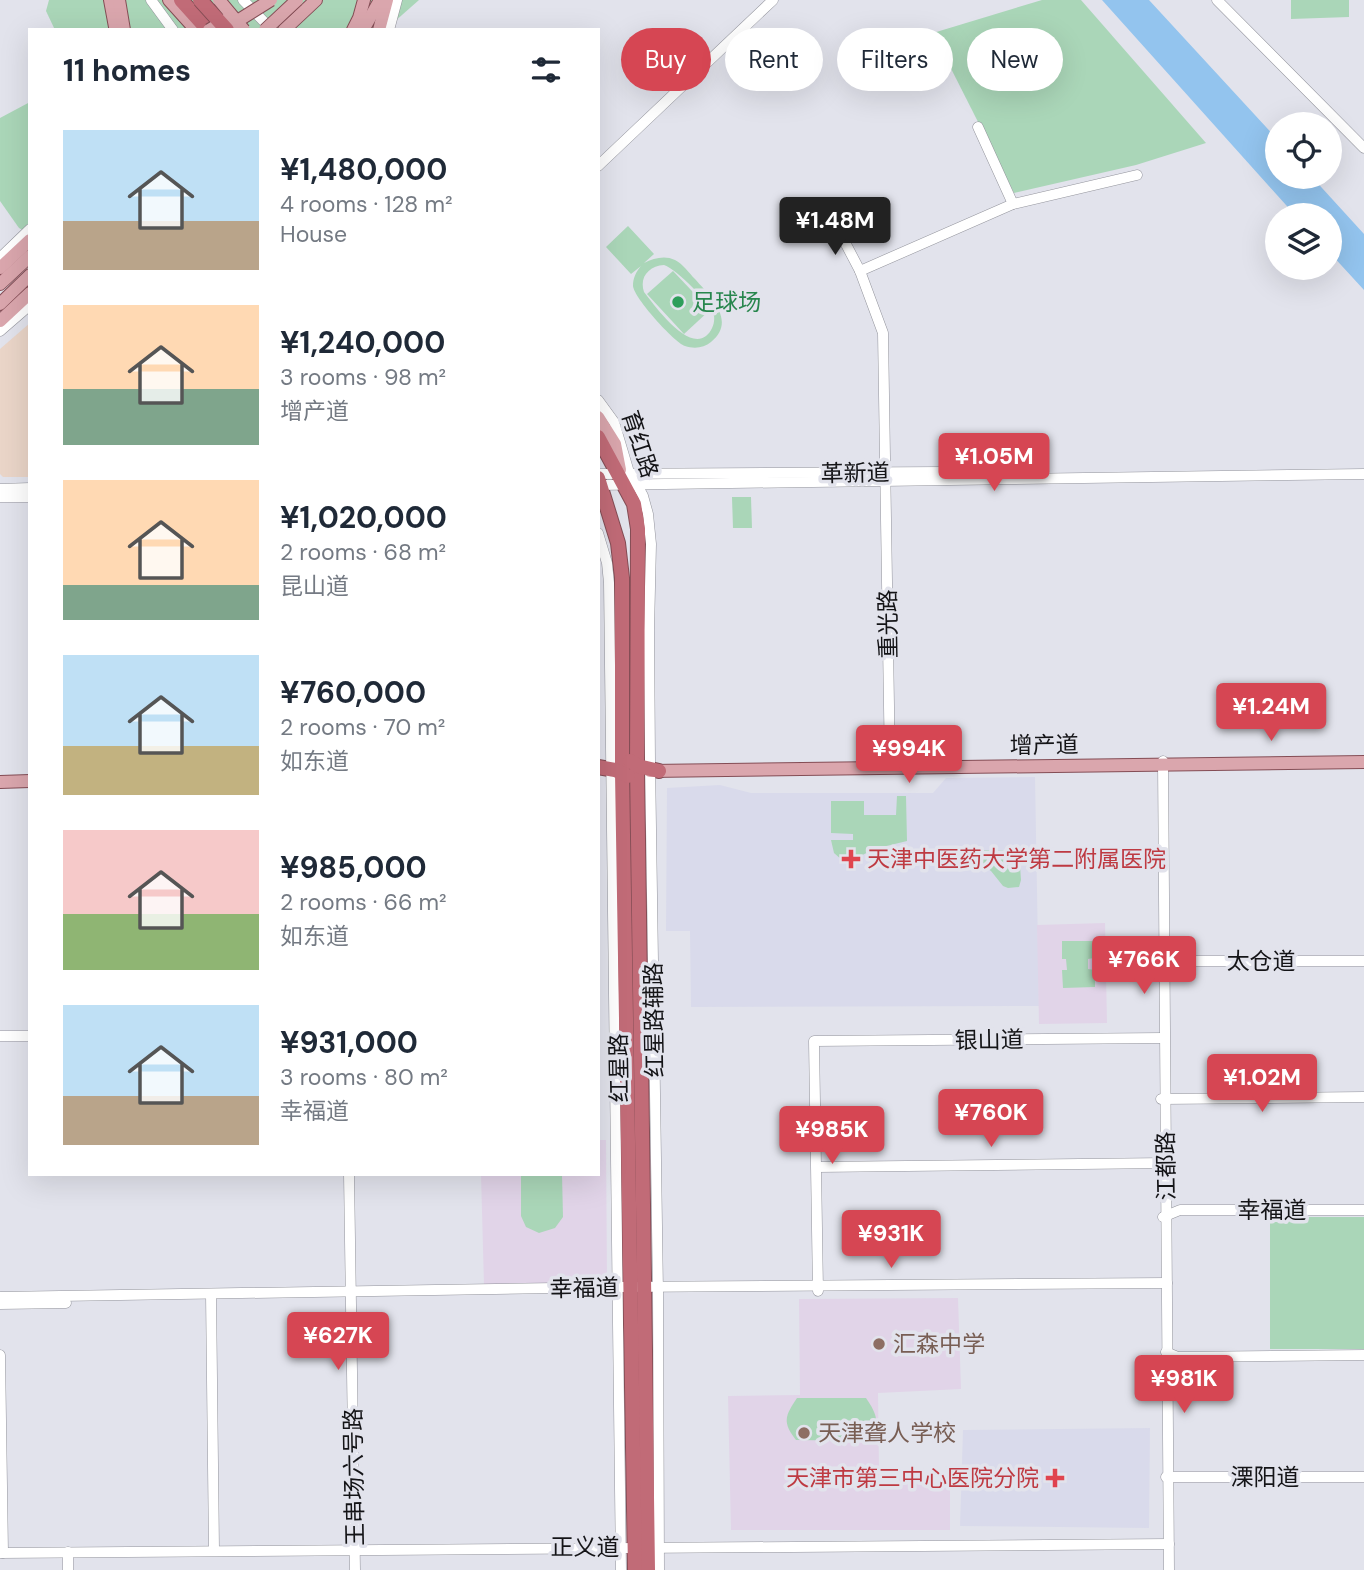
<!DOCTYPE html>
<html lang="en">
<head>
<meta charset="utf-8">
<style>
  :root { --surface:#fff; --page:#f2f2f3; --text:#1f2937; --muted:#747a83; --accent:#d64653 }
  body { margin:0; font-family:"DM Sans","Noto Sans SC",sans-serif; background:var(--page); color:var(--text); height:100vh; display:flex; flex-direction:column; font-size:26px; white-space:nowrap }
  * { box-sizing:border-box; margin:0 }
  p { font-size:23px; color:var(--muted) }
  .icon { flex:none; width:38px; height:38px; fill:none; stroke:currentColor; stroke-width:2; stroke-linecap:round; stroke-linejoin:round }
  .map { position:relative; flex:1; overflow:hidden }
  .details { position:absolute; left:28px; top:28px; width:572px; height:1148px; display:flex; flex-direction:column; background:var(--surface); border-radius:0px; box-shadow:0 7px 28px #0002 }
  .details>* { flex:none }
  .hud { position:absolute; left:621px; top:28px; width:637px; height:63px; display:flex; gap:14px }
  .buttons { position:absolute; left:1265px; top:112px; display:grid; gap:14px }
  .buttons a { display:grid; place-items:center; width:77px; height:77px; border-radius:50%; background:var(--surface); box-shadow:0 7px 28px #0002; font-size:35px }
  .price { position:absolute; translate:-50% -60px; padding:0 16px; border-radius:7px; background:var(--accent); color:#fff; font-size:23px; line-height:46px; filter:drop-shadow(0 2px 4px #0008) }
  .price::after { content:''; position:absolute; left:50%; top:42px; width:21px; height:16px; margin-left:-10px; background:inherit; clip-path:polygon(0 0,100% 0,50% 100%) }
  .price.active { background:#222; color:#fff }
  ul { padding:0; list-style:none }
  li { display:flex; align-items:center; gap:21px; height:175px; padding:0 35px }
  li span { display:grid; place-items:center; flex:none; width:196px; height:140px; border-radius:0px; color:#555 }
  li>.icon { margin-inline-start:auto }
  span .icon { width:84px; height:84px; fill:#fffc; stroke-width:1 }
  li b { font-size:30px }
  h2 { display:flex; justify-content:space-between; align-items:center; height:84px; padding:0 35px; font-size:30px }
  .pill { padding:0 24px; border-radius:32px; background:var(--surface); box-shadow:0 7px 28px #0002; font-size:24px; line-height:63px }
  .pill.active { background:var(--accent); color:#fff }
  .map>svg:first-child { display:block }
  .commercial { fill:#ead5c8 }
  .built { fill:#d9daeb }
  .education { fill:#e1d4e8 }
  .green { fill:#aad6b8; fill-rule:evenodd }
  .water { fill:#93c4ee }
  .lines { fill:none; stroke-linecap:round; stroke-linejoin:round }
  .minor-casing { stroke:#93949c; stroke-width:11 }
  .major-casing { stroke:#844d55; stroke-width:14 }
  .highway-casing { stroke:#844d55; stroke-width:16 }
  .minor { stroke:#fff; stroke-width:10 }
  .major { stroke:#daa6ad; stroke-width:12 }
  .highway { stroke:#c16b77; stroke-width:14 }
  .major-bridge-casing { stroke:#844d55; stroke-width:14; stroke-linecap:butt }
  .highway-bridge-casing { stroke:#844d55; stroke-width:16; stroke-linecap:butt }
  .major-bridge { stroke:#daa6ad; stroke-width:12 }
  .highway-bridge { stroke:#c16b77; stroke-width:14 }
  .leisure-dot { fill:#2e9e5b; stroke:#e2e3ec; stroke-width:2.5 }
  .health-dot { fill:#e0444e; stroke:#e2e3ec; stroke-width:2.5 }
  .education-dot { fill:#8d6e63; stroke:#e2e3ec; stroke-width:2.5 }
  .labels { text-anchor:middle; stroke-width:7; stroke-linejoin:round; paint-order:stroke }
  .leisure-label { font-size:23px; fill:#27864d; stroke:#e2e3ec; text-anchor:start }
  .street-label { font-size:23px; fill:#141417; stroke:#e2e3ec }
  .health-label { font-size:23px; fill:#be3a42; stroke:#e2e3ec; text-anchor:start }
  .education-label { font-size:23px; fill:#785e54; stroke:#e2e3ec; text-anchor:start }
</style>
</head>
<body>
<div class="map">
<svg width="1364" height="1570" viewBox="0 0 1364 1570">
  <rect width="100%" height="100%" fill="#e2e3ec"/>
  <path class="commercial" d="M30 323V477H3L0 474V349Z"/>
  <g class="built">
    <path d="M1035 777 1039 1006 691 1007 690 931H666L667 788 720 785 751 793H933L946 778Z"/>
    <path d="M1150 1428 1149 1528 960 1526 963 1430Z"/>
  </g>
  <g class="education">
    <path d="M1105 923 1107 1023 1039 1024 1037 925Z"/>
    <path d="M599 1140H606L607 1283 484 1285 481 1174H598Z"/>
    <path d="M958 1298 961 1389 878 1393 879 1470 909 1478V1483H950V1530H731L728 1396 800 1395 799 1299Z"/>
  </g>
  <g class="green">
    <path d="M49 0H419L385 30H55L46 11Z"/>
    <path d="M1042 0H1081L1206 143 1136 165 1014 193 933 33Z"/>
    <path d="M1291 0H1349V17L1291 19Z"/>
    <path d="M30 102V234L19 228 0 201V118Z"/>
    <path d="M628 226 654 254 644 263C654 258 665 255 675 260 683 264 689 273 695 279 710 296 737 321 711 342 704 348 694 349 685 346 674 342 634 298 633 286 633 278 636 272 641 266L631 274 606 247ZM664 265C676 269 711 303 714 316 715 323 712 331 706 336 687 351 655 306 644 292 639 277 649 266 664 265Z"/>
    <path d="M673 271 710 310 684 334 647 294Z"/>
    <path d="M732 497H751L752 528H733Z"/>
    <path d="M897 796H906L907 841 874 849 851 861 842 860 834 853 831 840H853V834L831 833V801H864V815H896Z"/>
    <path d="M973 850 1019 851 1021 880 1019 887 1008 888 1003 886 991 871 972 858 969 853Z"/>
    <path d="M1062 941H1094V958L1088 959V969L1095 970V987L1063 988 1062 970H1067L1066 959H1062Z"/>
    <path d="M521 1174H562L563 1217 555 1228 539 1233 526 1227 521 1216Z"/>
    <rect x="1270" y="1217" width="94" height="132"/>
    <path d="M797 1398H866C877 1414 880 1423 871 1441L796 1440C782 1422 785 1416 797 1398Z"/>
  </g>
  <path class="water" d="M1102 0H1149L1277 139 1278 177H1312L1364 234V290L1330 253V215H1295Z"/>
  <g class="lines">
    <g class="minor-casing">
      <g id="minor">
        <path d="M151 0 173 30"/>
        <path d="M243 0 271 29"/>
        <path d="M1217 0 1364 148"/>
        <path d="M389 30 397 0"/>
        <path d="M978 127 1013 204"/>
        <path d="M598 166 773 0"/>
        <path d="M838 229 860 271"/>
        <path d="M0 258 30 229"/>
        <path d="M0 331 30 305"/>
        <path d="M598 400 614 422 631 479"/>
        <path d="M598 474 944 472"/>
        <path d="M631 474 643 496 648 514 651 544 649 630 650 762 658 1293 659 1570"/>
        <path d="M598 485 1364 474"/>
        <path d="M0 489 30 488"/>
        <path d="M0 497H30"/>
        <path d="M598 533 607 563 609 583 621 1570"/>
        <path d="M1163 761 1169 1570"/>
        <path d="M890 768 883 333 860 271 1013 204 1137 175"/>
        <path d="M1159 961H1364"/>
        <path d="M0 1036H30"/>
        <path d="M1161 1099 1364 1097"/>
        <path d="M817 1167 1166 1163"/>
        <path d="M349 1174 355 1570"/>
        <path d="M1163 1217 1180 1210H1364"/>
        <path d="M818 1291 814 1041 1164 1038"/>
        <path d="M211 1294 214 1550"/>
        <path d="M0 1297 619 1287 1167 1283"/>
        <path d="M0 1304 66 1303"/>
        <path d="M1166 1352 1178 1357 1364 1355"/>
        <path d="M0 1355 3 1553"/>
        <path d="M1166 1477H1364"/>
        <path d="M68 1552V1570"/>
        <path d="M0 1553 1169 1544"/>
      </g>
    </g>
    <g class="major-casing">
      <g id="major">
        <path d="M110 0 115 27"/>
        <path d="M119 0 124 30"/>
        <path d="M169 0 196 30"/>
        <path d="M284 30 316 0"/>
        <path d="M353 30 359 18 364 0"/>
        <path d="M363 30 380 0"/>
        <path d="M379 30 387 0"/>
        <path d="M0 268 30 240"/>
        <path d="M0 284 30 256"/>
        <path d="M0 304 30 275"/>
        <path d="M0 321 30 293"/>
        <path d="M598 417 615 444 620 470"/>
        <path d="M650 771 1364 762"/>
        <path d="M0 782 30 781"/>
      </g>
    </g>
    <g class="highway-casing">
      <g id="highway">
        <path d="M181 0 208 30"/>
        <path d="M598 437 634 504 638 529 637 766 648 1570"/>
        <path d="M598 478 618 543 622 578V773L635 1570"/>
        <path d="M630 761 638 766 659 771"/>
        <path d="M598 767 615 770 628 776"/>
      </g>
    </g>
    <use href="#minor" class="minor"/>
    <use href="#major" class="major"/>
    <use href="#highway" class="highway"/>
    <g class="major-bridge-casing">
      <g id="major-bridge">
        <path d="M219 0 244 30"/>
        <path d="M209 30 227 19"/>
        <path d="M223 30 271 0"/>
        <path d="M265 30 297 0"/>
      </g>
    </g>
    <g class="highway-bridge-casing">
      <path id="highway-bridge" d="M200 0 227 30"/>
    </g>
    <use href="#major-bridge" class="major-bridge"/>
    <use href="#highway-bridge" class="highway-bridge"/>
  </g>
  <circle class="leisure-dot" cx="678" cy="302" r="7"/>
  <g class="health-dot">
    <path d="M847.5 848.5h7v7h7v7h-7v7h-7v-7h-7v-7h7z"/>
    <path d="M1051.5 1467.5h7v7h7v7h-7v7h-7v-7h-7v-7h7z"/>
  </g>
  <g class="education-dot">
    <circle cx="879" cy="1344" r="7"/>
    <circle cx="804" cy="1433" r="7"/>
  </g>
  <g class="labels">
    <g class="leisure-label">
      <text x="692" y="310">足球场</text>
    </g>
    <g class="street-label">
      <text transform="translate(640 444) rotate(72)" y="8">育红路</text>
      <text transform="translate(855 473) rotate(-1)" y="8">革新道</text>
      <text transform="translate(888 624) rotate(-91)" y="8">重光路</text>
      <text transform="translate(1044 745) rotate(-1)" y="8">增产道</text>
      <text x="1261" y="969">太仓道</text>
      <text transform="translate(654 1020) rotate(-91)" y="8">红星路辅路</text>
      <text transform="translate(989 1040) rotate(-1)" y="8">银山道</text>
      <text transform="translate(619 1068) rotate(-91)" y="8">红星路</text>
      <text transform="translate(1166 1166) rotate(-91)" y="8">江都路</text>
      <text x="1272" y="1218">幸福道</text>
      <text transform="translate(584 1288) rotate(-1)" y="8">幸福道</text>
      <text transform="translate(354 1477) rotate(-91)" y="8">王串场六号路</text>
      <text x="1265" y="1485">溧阳道</text>
      <text x="585" y="1555">正义道</text>
    </g>
    <g class="health-label">
      <text x="867" y="867">天津中医药大学第二附属医院</text>
      <text x="1039" y="1486" text-anchor="end">天津市第三中心医院分院</text>
    </g>
    <g class="education-label">
      <text x="893" y="1352">汇森中学</text>
      <text x="818" y="1441">天津聋人学校</text>
    </g>
  </g>
</svg>
<div class="buttons">
<a><svg class="icon" aria-label="locate" viewBox="0 0 24 24"><circle cx="12" cy="12" r="6"/><path d="M12 2v4M12 18v4M2 12h4M18 12h4"/></svg></a>
<a><svg class="icon" aria-label="layers" viewBox="0 0 24 24"><path d="M12 4l9 5-9 5-9-5zM3 14l9 5 9-5"/></svg></a>
</div>
<b class="price active" style="left:835px;top:257px">¥1.48M</b>
<b class="price" style="left:994px;top:493px">¥1.05M</b>
<b class="price" style="left:1271px;top:743px">¥1.24M</b>
<b class="price" style="left:909px;top:785px">¥994K</b>
<b class="price" style="left:1144px;top:996px">¥766K</b>
<b class="price" style="left:1262px;top:1114px">¥1.02M</b>
<b class="price" style="left:991px;top:1149px">¥760K</b>
<b class="price" style="left:832px;top:1166px">¥985K</b>
<b class="price" style="left:891px;top:1270px">¥931K</b>
<b class="price" style="left:338px;top:1372px">¥627K</b>
<b class="price" style="left:1184px;top:1415px">¥981K</b>
<div class="hud">
<a class="pill active">Buy</a>
<a class="pill">Rent</a>
<a class="pill">Filters</a>
<a class="pill">New</a>
</div>
<section class="details">
<h2>11 homes<svg class="icon" aria-label="filters" viewBox="0 0 24 24"><path d="M4 7h16M4 17h16"/><circle cx="9" cy="7" r="2"/><circle cx="15" cy="17" r="2"/></svg></h2>
<ul>
<li><span style="background:linear-gradient(#bfe0f5 65%,#b9a48a 0)"><svg class="icon" aria-label="home" viewBox="0 0 24 24"><path d="M3 11l9-7 9 7M6 9v11h12V9"/></svg></span><div><b>¥1,480,000</b><p>4 rooms · 128 m²</p><p>House</p></div></li>
<li><span style="background:linear-gradient(#ffd9b3 60%,#7fa58c 0)"><svg class="icon" aria-label="home" viewBox="0 0 24 24"><path d="M3 11l9-7 9 7M6 9v11h12V9"/></svg></span><div><b>¥1,240,000</b><p>3 rooms · 98 m²</p><p>增产道</p></div></li>
<li><span style="background:linear-gradient(#ffd9b3 75%,#7fa58c 0)"><svg class="icon" aria-label="home" viewBox="0 0 24 24"><path d="M3 11l9-7 9 7M6 9v11h12V9"/></svg></span><div><b>¥1,020,000</b><p>2 rooms · 68 m²</p><p>昆山道</p></div></li>
<li><span style="background:linear-gradient(#bfe0f5 65%,#c2b280 0)"><svg class="icon" aria-label="home" viewBox="0 0 24 24"><path d="M3 11l9-7 9 7M6 9v11h12V9"/></svg></span><div><b>¥760,000</b><p>2 rooms · 70 m²</p><p>如东道</p></div></li>
<li><span style="background:linear-gradient(#f6c9c9 60%,#8fb573 0)"><svg class="icon" aria-label="home" viewBox="0 0 24 24"><path d="M3 11l9-7 9 7M6 9v11h12V9"/></svg></span><div><b>¥985,000</b><p>2 rooms · 66 m²</p><p>如东道</p></div></li>
<li><span style="background:linear-gradient(#bfe0f5 65%,#b9a48a 0)"><svg class="icon" aria-label="home" viewBox="0 0 24 24"><path d="M3 11l9-7 9 7M6 9v11h12V9"/></svg></span><div><b>¥931,000</b><p>3 rooms · 80 m²</p><p>幸福道</p></div></li>
</ul>
</section>
</div>
</body>
</html>
